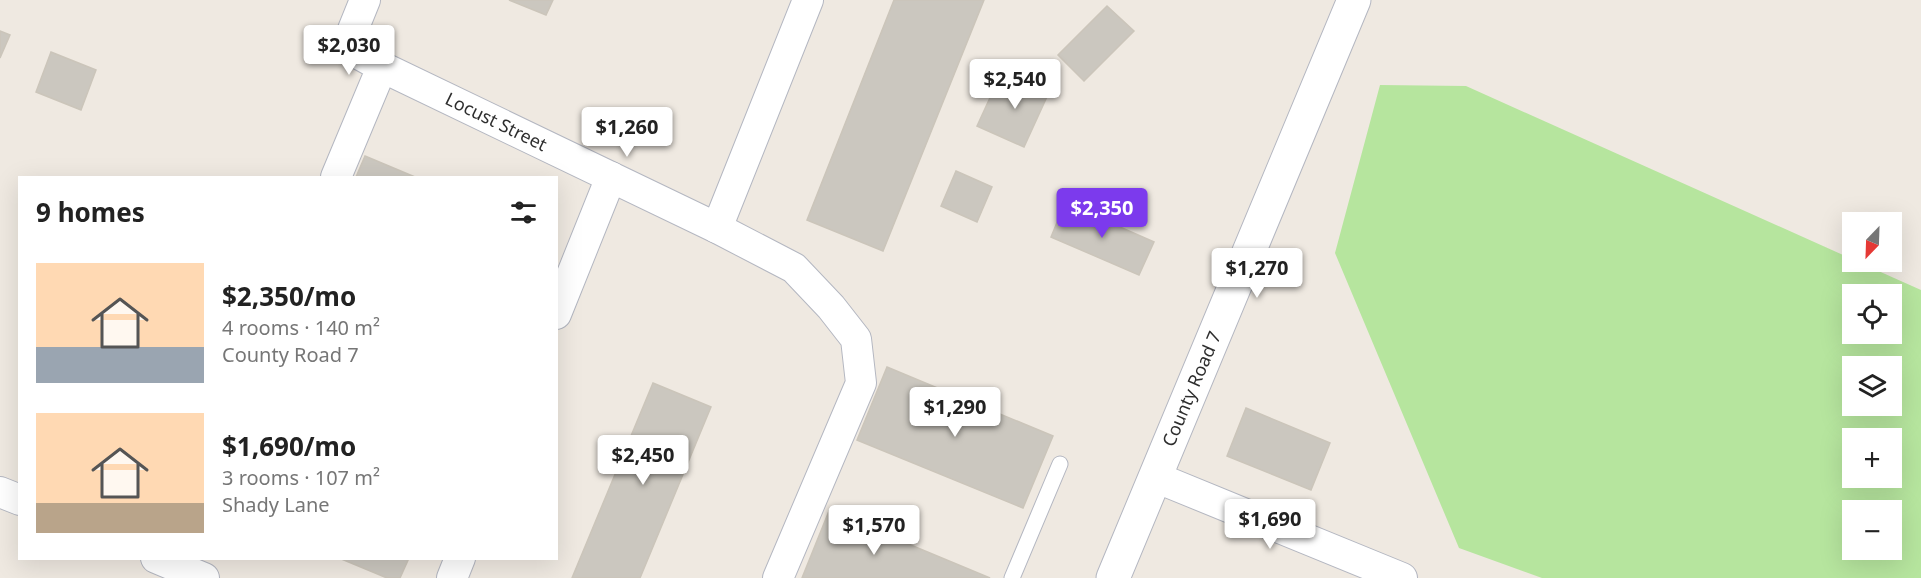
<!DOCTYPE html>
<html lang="en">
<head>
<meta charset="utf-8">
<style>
  :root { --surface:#fff; --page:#f2f2f2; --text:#222; --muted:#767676; --accent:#7c3aed }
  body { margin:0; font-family:"Noto Sans",sans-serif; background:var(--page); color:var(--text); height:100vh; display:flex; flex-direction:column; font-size:22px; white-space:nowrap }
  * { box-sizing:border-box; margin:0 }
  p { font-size:20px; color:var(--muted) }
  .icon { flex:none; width:33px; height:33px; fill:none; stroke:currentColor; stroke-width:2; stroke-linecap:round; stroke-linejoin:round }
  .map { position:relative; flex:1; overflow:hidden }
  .details { position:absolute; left:18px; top:176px; width:540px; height:384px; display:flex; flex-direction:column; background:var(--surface); border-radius:0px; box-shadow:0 6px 24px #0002 }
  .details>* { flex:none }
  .needle { width:39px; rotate:203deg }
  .fabs { position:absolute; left:1842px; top:212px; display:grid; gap:12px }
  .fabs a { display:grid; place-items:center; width:60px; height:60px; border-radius:0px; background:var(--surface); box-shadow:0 6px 24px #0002; font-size:30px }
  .price { position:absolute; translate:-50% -51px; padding:0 14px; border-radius:6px; background:#fff; color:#222; font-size:20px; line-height:39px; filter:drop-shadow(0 2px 3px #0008) }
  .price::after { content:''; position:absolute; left:50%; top:36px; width:18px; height:14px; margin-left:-9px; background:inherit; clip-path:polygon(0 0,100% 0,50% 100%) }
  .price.selected { background:var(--accent); color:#fff }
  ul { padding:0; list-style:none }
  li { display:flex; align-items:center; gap:18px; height:150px; padding:0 18px }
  li span { display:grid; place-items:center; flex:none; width:168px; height:120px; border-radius:0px; color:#555 }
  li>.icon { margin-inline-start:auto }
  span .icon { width:72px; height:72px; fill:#fffc; stroke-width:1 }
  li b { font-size:26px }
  h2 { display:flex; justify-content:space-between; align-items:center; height:72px; padding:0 18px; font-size:26px }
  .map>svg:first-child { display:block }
  .green { fill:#b6e59e; fill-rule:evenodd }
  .building { fill:#cbc7bf; stroke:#cbc5ba; stroke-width:1.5 }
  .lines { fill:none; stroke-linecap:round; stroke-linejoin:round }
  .lane-casing { stroke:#b4b7c1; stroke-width:17 }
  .street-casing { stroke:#b4b7c1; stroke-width:32 }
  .secondary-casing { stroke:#b4b7c1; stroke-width:35 }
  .lane { stroke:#fff; stroke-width:15 }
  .street { stroke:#fff; stroke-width:30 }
  .secondary { stroke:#fff; stroke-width:33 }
  .labels { text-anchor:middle; stroke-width:6; stroke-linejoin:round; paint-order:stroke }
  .street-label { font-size:18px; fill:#2e2e2e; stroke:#fff }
</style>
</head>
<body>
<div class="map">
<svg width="1921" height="578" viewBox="0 0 1921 578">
  <rect width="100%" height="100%" fill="#efe9e1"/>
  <path class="green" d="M1380 85 1466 86 1852 259V261H1856L1921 290V578H1542L1459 548 1335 253ZM1852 294H1892V333H1852ZM1852 366H1892V405H1852ZM1852 438H1892V477H1852ZM1852 510H1892V549H1852Z"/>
  <g class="building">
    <path d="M509 0H553L546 15Z"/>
    <path d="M894 0H984L883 251 807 220Z"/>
    <path d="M1107 6 1134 31 1084 81 1058 55Z"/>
    <path d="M0 31 10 35 0 58Z"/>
    <path d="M51 52 96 70 81 110 36 92Z"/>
    <path d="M1017 73 1051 88 1024 147 977 126 994 89 1007 95Z"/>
    <path d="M365 156 415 177H356Z"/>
    <path d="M956 171 992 187 977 222 941 206Z"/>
    <path d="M1065 203 1154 242 1139 275 1051 237Z"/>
    <path d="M887 367 1053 436 1023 508 857 440Z"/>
    <path d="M653 383 711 407 640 578H572Z"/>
    <path d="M1246 408 1330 443 1311 490 1227 456Z"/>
    <path d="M829 511 990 578H802Z"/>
    <path d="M339 558H409L400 578H387Z"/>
  </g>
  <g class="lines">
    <g class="lane-casing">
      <path id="lane" d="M1012 578 1060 464"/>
    </g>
    <g class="street-casing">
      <g id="street">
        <path d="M382 67 717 228 794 268 831 307 856 339 861 383 778 578"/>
        <path d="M336 177 382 67 346 47 365 0"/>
        <path d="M717 228 808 0"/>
        <path d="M556 314 611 177"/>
        <path d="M1155 477 1402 578"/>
        <path d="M0 492 20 500"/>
        <path d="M156 558 204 578"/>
        <path d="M452 578 460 558"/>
      </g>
    </g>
    <g class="secondary-casing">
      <path id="secondary" d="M1113 578 1354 0"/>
    </g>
    <use href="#lane" class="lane"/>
    <use href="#street" class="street"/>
    <use href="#secondary" class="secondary"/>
  </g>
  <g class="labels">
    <g class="street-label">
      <text transform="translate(496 122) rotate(26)" y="6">Locust Street</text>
      <text transform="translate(1192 389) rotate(-67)" y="6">County Road 7</text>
    </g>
  </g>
</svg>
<div class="fabs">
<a><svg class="needle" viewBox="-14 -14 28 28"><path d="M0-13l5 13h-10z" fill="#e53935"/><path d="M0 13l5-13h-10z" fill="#767676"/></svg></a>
<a><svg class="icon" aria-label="locate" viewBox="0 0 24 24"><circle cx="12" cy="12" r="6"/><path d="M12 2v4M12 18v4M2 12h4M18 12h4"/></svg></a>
<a><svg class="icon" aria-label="layers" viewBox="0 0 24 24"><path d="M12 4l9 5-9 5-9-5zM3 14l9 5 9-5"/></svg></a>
<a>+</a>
<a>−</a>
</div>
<b class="price" style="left:349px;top:76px">$2,030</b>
<b class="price" style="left:1015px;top:110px">$2,540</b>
<b class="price" style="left:627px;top:158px">$1,260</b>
<b class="price selected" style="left:1102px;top:239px">$2,350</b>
<b class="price" style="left:1257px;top:299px">$1,270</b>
<b class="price" style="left:955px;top:438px">$1,290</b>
<b class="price" style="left:643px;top:486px">$2,450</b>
<b class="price" style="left:1270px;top:550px">$1,690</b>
<b class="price" style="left:874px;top:556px">$1,570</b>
<section class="details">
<h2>9 homes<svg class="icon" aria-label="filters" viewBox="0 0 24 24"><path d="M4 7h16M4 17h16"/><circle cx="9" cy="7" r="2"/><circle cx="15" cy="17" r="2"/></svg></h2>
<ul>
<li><span style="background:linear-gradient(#ffd9b3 70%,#9aa5b1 0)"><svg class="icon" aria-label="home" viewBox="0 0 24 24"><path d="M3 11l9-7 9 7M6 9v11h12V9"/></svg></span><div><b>$2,350/mo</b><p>4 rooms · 140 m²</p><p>County Road 7</p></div></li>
<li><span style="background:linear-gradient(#ffd9b3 75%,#b9a48a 0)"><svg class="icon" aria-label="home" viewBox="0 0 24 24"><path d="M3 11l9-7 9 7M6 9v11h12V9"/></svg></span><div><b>$1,690/mo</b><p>3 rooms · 107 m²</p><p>Shady Lane</p></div></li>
</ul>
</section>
</div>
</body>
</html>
